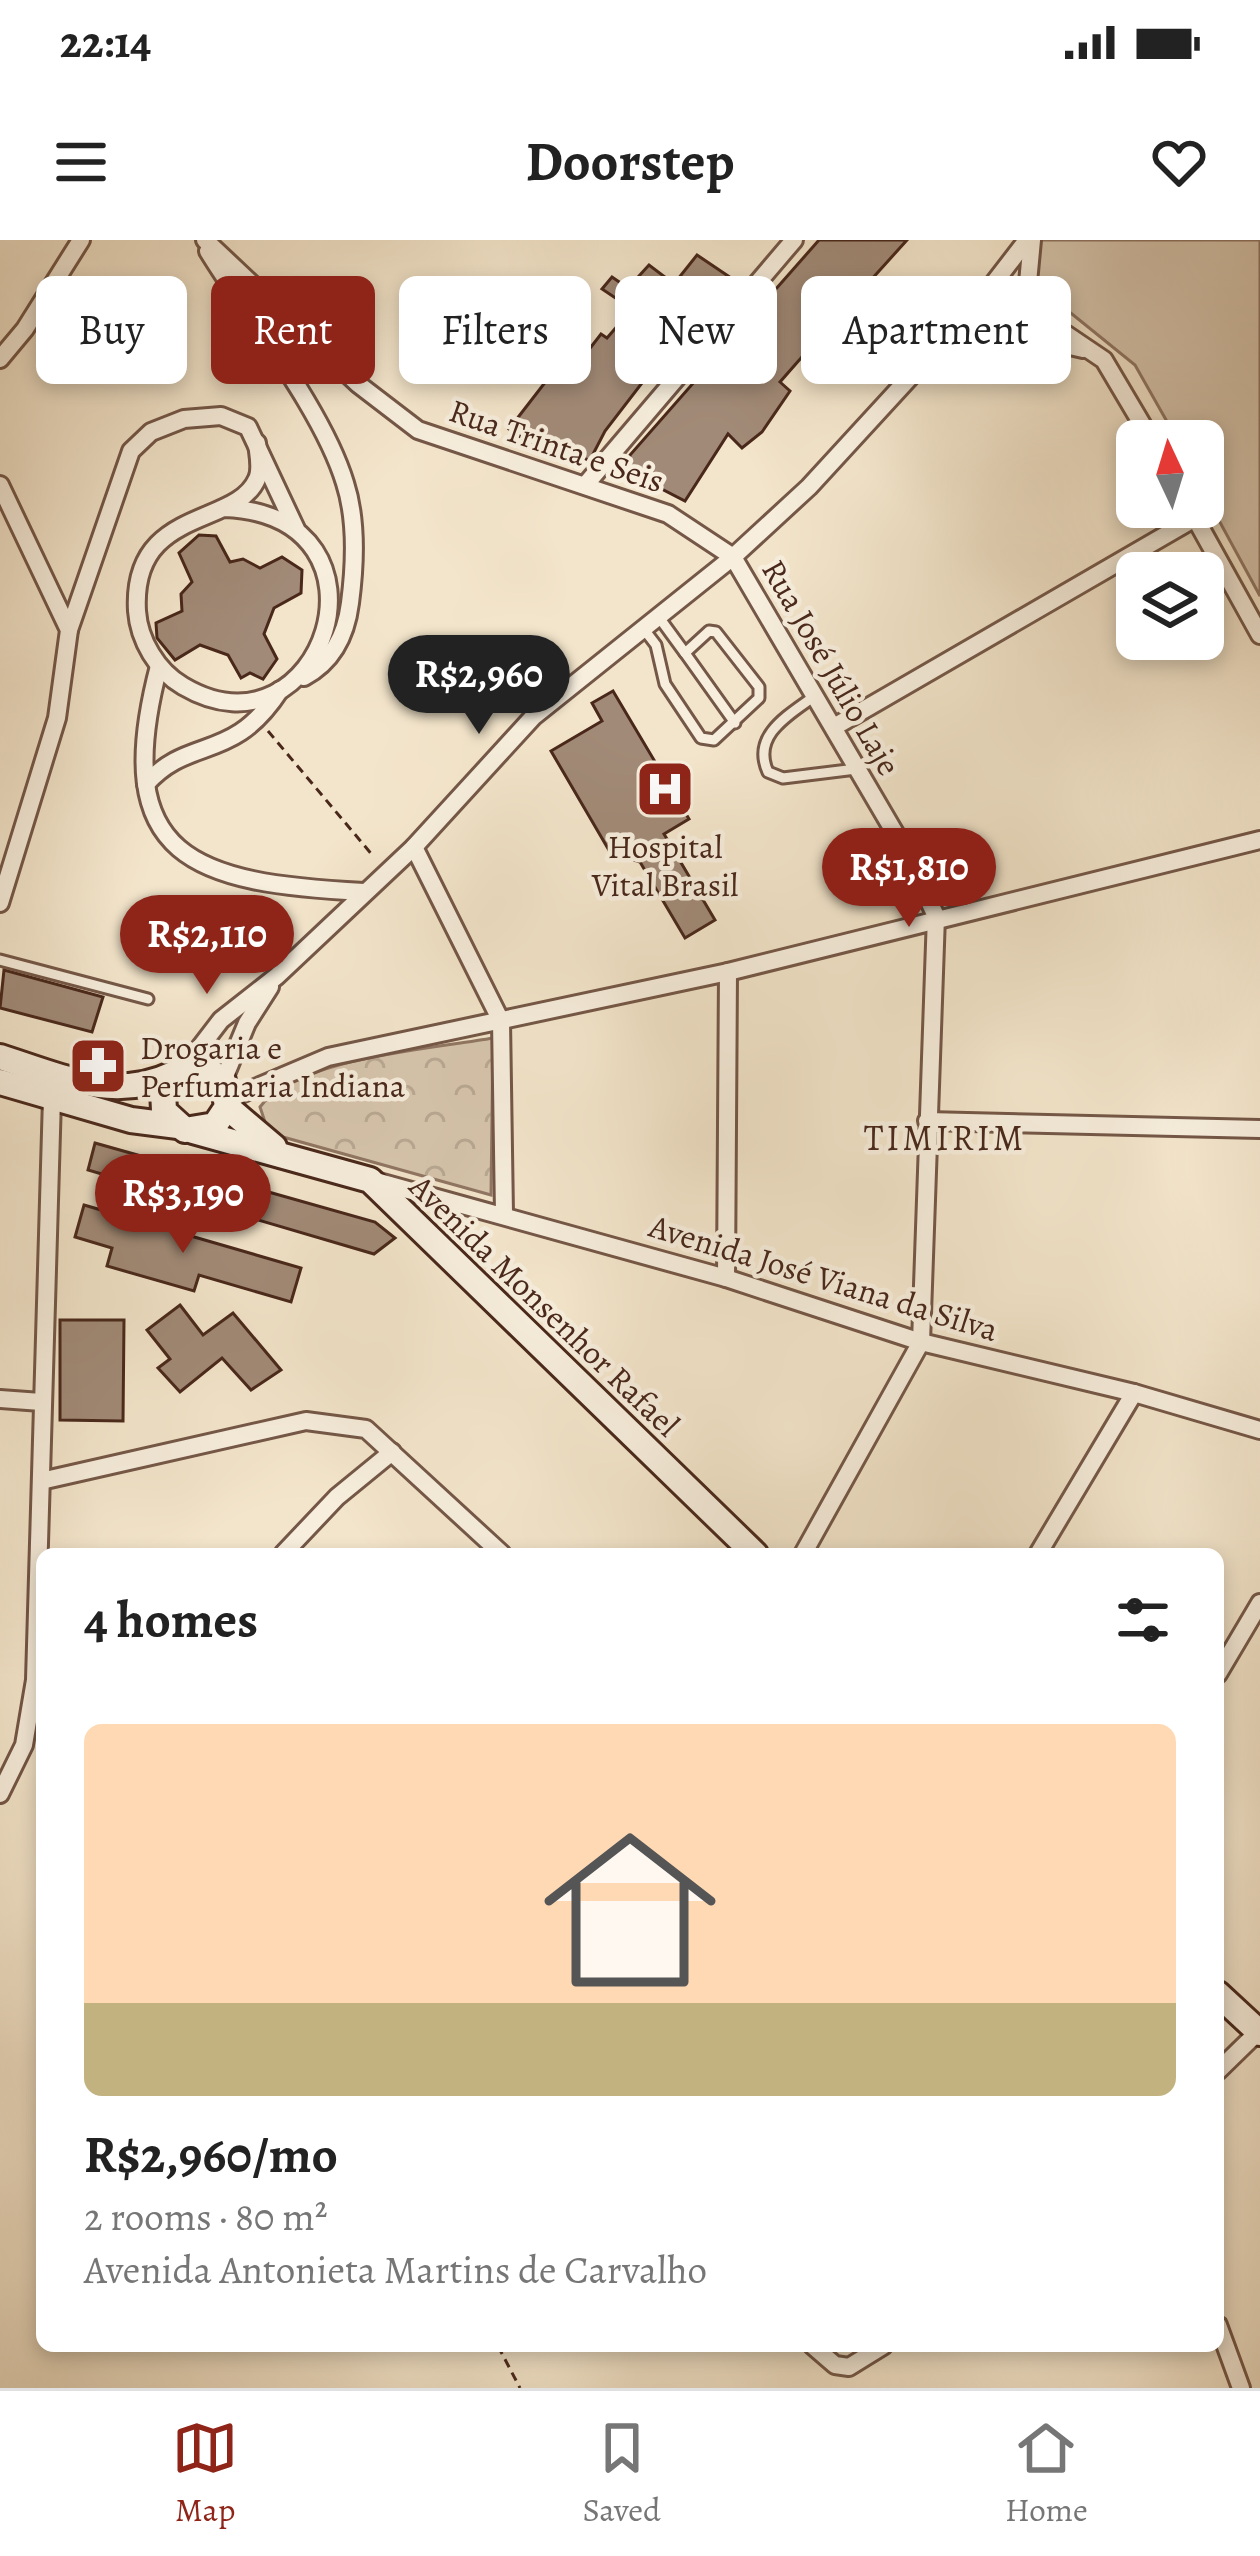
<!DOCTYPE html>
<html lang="en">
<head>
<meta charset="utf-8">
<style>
  :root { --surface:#fff; --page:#f2f2f2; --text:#222; --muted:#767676; --line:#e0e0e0; --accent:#8f2418 }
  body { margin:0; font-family:Alegreya,serif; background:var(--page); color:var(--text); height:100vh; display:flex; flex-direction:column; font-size:45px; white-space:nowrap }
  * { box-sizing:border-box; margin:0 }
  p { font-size:39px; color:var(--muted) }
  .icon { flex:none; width:66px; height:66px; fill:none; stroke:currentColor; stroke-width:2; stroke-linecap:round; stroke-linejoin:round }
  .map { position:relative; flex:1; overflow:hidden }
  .drawer { position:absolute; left:36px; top:1308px; width:1188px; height:804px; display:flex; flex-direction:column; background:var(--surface); border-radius:18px; box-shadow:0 6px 18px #0003 }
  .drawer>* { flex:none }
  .banner { position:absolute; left:36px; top:36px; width:1188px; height:108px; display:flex; gap:24px }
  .needle { width:78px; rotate:356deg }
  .buttons { position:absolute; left:1116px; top:180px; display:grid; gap:24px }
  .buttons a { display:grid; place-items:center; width:108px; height:108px; border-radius:18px; background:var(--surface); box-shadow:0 6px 18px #0003; font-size:60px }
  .price { position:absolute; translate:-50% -102px; padding:0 27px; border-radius:42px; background:var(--accent); color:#fff; font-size:39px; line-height:78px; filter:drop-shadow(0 3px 6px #0008) }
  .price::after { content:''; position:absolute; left:50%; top:72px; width:36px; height:27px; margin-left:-18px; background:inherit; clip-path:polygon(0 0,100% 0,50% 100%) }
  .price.current { background:#222; color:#fff }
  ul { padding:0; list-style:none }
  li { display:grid; align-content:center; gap:24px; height:636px; padding:0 48px }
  li span { display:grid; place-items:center; height:372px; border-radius:18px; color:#555 }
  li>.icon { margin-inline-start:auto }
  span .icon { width:216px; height:216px; fill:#fffc; stroke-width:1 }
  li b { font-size:51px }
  h2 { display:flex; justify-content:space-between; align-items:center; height:144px; padding:0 48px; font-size:51px }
  .chip { padding:0 42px; border-radius:18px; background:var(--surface); box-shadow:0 6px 18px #0003; font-size:42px; line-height:108px }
  .chip.current { background:var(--accent); color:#fff }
  .status { display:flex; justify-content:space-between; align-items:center; height:84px; padding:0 60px; background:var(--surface); direction:ltr }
  .status svg { height:33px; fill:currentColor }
  header { display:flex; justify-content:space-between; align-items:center; height:156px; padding:0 48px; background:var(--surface); font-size:54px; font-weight:700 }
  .menu { display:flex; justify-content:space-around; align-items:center; height:168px; border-top:3px solid var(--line); background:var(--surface); font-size:33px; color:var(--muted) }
  .menu a { display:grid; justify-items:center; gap:6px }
  .menu .current { color:var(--accent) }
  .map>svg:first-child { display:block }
  .green { fill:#d6c5ad; stroke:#907664; stroke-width:3 }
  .park { fill:url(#park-crowns); stroke:#907664; stroke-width:3 }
  .building { fill:#a18a77; stroke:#49281b; stroke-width:3 }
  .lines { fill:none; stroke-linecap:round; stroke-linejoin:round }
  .lane-casing { stroke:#745747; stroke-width:15 }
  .street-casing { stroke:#745747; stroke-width:22 }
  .secondary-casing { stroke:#49281b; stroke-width:30 }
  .path { stroke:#49281b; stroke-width:3; stroke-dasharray:9 6; stroke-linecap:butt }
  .lane { stroke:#f7eedd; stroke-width:9 }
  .street { stroke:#f7eedd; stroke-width:16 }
  .secondary { stroke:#f7eedd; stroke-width:24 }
  .labels { text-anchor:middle; stroke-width:9; stroke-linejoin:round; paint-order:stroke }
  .street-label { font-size:33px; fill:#49281b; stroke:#f7eedd }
  .poi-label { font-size:33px; fill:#49281b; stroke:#f7eedd }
  .neighbourhood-label { font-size:36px; letter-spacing:3px; fill:#49281b; stroke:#f7eedd }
</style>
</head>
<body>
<div class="status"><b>22:14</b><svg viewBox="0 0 49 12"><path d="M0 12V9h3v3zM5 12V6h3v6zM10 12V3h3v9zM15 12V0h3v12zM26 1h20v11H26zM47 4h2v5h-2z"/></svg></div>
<header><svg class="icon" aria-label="menu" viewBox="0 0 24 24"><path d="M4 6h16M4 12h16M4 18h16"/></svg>Doorstep<svg class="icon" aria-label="heart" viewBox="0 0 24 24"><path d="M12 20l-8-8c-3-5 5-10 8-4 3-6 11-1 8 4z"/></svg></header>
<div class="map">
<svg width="1260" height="2148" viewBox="0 0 1260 2148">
  <defs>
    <pattern id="park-crowns" width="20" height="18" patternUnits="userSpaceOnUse" patternTransform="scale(3)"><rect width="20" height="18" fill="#d6c5ad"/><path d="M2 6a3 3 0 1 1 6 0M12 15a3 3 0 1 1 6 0" fill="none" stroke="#b9a994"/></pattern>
  </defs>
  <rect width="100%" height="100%" fill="#f3e5cb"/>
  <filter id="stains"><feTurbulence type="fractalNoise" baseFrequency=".00167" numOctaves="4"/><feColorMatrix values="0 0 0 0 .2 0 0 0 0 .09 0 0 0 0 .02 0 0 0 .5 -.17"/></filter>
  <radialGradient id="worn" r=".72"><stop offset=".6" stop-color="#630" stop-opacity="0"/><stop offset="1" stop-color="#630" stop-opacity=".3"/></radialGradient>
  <path class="green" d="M1041 0H1260V356L1203 251V201H1178L1135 125 1030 40 1029 15Z"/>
  <path class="park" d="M493 798 491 955 283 897 266 885 260 867C296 818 432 809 493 798Z"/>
  <g class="building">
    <path d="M819 0H907L861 51 879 69 856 95 825 69 809 95 816 101 780 142 790 151 762 192 742 208 728 194 685 261 629 232 630 215Z"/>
    <path d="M697 15 737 42 675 100 605 191 590 220 537 208 509 189 567 114 583 102 591 107 601 94 607 98 632 69 602 49 612 37 628 48 649 25 674 44Z"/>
    <path d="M199 295 216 296 230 322 243 319 260 328 282 317 302 330 301 353 274 368 264 394 277 419 263 439 250 433 241 438 228 415 200 405 175 420 157 398 156 383 182 371 181 354 192 342 179 313Z"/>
    <path d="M613 451 689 579 664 594 715 680 685 698 640 622 610 612 551 511 602 481 592 463Z"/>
    <path d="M4 730 103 757 92 792 0 768Z"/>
    <path d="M95 903 375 982 395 998 374 1014 88 930Z"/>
    <path d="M84 965 301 1028 291 1062 199 1035 194 1051 107 1026 112 1008 75 997Z"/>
    <path d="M180 1065 203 1095 233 1073 281 1130 251 1150 222 1118 180 1152 158 1128 170 1119 147 1090Z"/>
    <path d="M60 1080H124L123 1181 60 1180Z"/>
  </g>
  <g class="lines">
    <g class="lane-casing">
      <g id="lane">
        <path d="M643 388 656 405 665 444 701 498 714 500 759 458V447L716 392 709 391 685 413 658 376"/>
        <path d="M685 413 735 483"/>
        <path d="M816 455C789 475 751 495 768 532L783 538 856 529"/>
        <path d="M0 720 148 759"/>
      </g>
    </g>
    <g class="street-casing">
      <g id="street">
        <path d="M205 0 358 144 418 190 668 274 733 317 902 605 936 676 921 1102 803 1314"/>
        <path d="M208 11C249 78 323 170 345 243 357 280 355 325 350 363 346 395 332 422 304 437"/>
        <circle cx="1002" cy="73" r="25"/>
        <path d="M987 52 1027 0"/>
        <path d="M1026 64 1032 0"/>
        <path d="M1027 68 1104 120 1152 201"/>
        <path d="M1017 94 1083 109"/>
        <path d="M0 119 25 89 81 0"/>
        <path d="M924 129 963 109 1000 100"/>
        <path d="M587 243 794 0"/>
        <path d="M0 245 69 390 57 478 0 663"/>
        <path d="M1189 267 1260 395"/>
        <path d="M225 268C407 276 322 528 183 446 157 431 139 400 137 371 131 266 236 288 257 239 262 229 258 214 257 203"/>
        <path d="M69 390 131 211 151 192 184 179 221 176 248 187 296 289"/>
        <path d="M159 426C108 620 195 643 364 652"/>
        <path d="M834 487 1195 278"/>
        <path d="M146 544C190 495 232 524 280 450"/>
        <path d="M414 607 501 781 504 974"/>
        <path d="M185 827 221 780 277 736 414 607 533 477 733 317 809 247 978 63"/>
        <path d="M223 841 247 783 270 747"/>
        <path d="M227 860 328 817 728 732 1260 600"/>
        <path d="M927 881 1260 889"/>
        <path d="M372 940 726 1038 921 1102 1134 1153 1260 1190"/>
        <path d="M726 1038 728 732"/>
        <path d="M0 1159 41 1162"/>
        <path d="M41 1241 306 1181 366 1189 502 1314"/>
        <path d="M283 1314 337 1257 392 1212"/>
        <path d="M1038 1314 1134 1153"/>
        <path d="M1218 1434 1260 1363"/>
        <path d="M0 1554 24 1505 35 1440 52 858"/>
        <path d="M1218 1831 1260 1790"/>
        <path d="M1218 2085 1241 2148"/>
        <path d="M813 2106 835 2125 849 2127 883 2106"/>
      </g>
    </g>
    <g class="secondary-casing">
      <g id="secondary">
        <path d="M0 817C59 836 114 862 173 834"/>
        <path d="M0 842 131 880 178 886"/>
        <path d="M227 867 215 885 185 890 164 871 163 850 185 827 206 828 223 841 227 867 274 907"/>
        <path d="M193 891 370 940 755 1314"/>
        <path d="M1218 1754 1260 1793"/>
      </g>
    </g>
    <g class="path">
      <path d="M268 491 374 617"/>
      <path d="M498 2106 520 2148"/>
    </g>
    <use href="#lane" class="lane"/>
    <use href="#street" class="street"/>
    <use href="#secondary" class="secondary"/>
  </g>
  <defs>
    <g id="hospital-square" transform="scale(3)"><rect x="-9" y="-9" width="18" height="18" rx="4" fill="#8f2418" stroke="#f7eedd"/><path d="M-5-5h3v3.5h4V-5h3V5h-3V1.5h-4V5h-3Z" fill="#fff"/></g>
    <g id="pharmacy-square" transform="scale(3)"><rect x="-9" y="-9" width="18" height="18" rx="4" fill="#8f2418" stroke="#f7eedd"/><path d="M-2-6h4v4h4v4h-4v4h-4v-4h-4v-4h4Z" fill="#fff"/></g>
  </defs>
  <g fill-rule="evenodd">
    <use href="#hospital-square" x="665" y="549"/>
    <use href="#pharmacy-square" x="98" y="826"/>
  </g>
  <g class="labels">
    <g class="street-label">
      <text transform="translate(557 205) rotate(19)" y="12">Rua Trinta e Seis</text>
      <text transform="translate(832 427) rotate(60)" y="12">Rua José Júlio Laje</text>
      <text transform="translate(824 1037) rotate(17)" y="12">Avenida José Viana da Silva</text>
      <text transform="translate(545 1065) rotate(44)" y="12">Avenida Monsenhor Rafael</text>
    </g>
    <g class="poi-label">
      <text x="665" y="618">Hospital<tspan x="665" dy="38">Vital Brasil</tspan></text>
      <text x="140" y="819" text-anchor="start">Drogaria e<tspan x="140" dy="38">Perfumaria Indiana</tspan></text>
    </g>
    <g class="neighbourhood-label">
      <text x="945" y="910">TIMIRIM</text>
    </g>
  </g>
  <rect width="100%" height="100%" filter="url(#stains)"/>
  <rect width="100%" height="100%" fill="url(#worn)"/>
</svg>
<div class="buttons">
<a><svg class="needle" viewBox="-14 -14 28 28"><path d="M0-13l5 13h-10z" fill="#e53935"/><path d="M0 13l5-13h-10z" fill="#767676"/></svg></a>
<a><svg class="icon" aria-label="layers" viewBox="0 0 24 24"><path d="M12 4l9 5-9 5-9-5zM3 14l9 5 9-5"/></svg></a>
</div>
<b class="price current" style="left:479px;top:497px">R$2,960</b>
<b class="price" style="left:909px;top:690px">R$1,810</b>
<b class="price" style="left:207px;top:757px">R$2,110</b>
<b class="price" style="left:183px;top:1016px">R$3,190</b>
<div class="banner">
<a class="chip">Buy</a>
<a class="chip current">Rent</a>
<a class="chip">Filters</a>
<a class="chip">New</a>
<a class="chip">Apartment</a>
</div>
<section class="drawer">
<h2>4 homes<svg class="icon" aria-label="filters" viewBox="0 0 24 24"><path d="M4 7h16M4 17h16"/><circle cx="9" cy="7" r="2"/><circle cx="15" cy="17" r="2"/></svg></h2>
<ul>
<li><span style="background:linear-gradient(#ffd9b3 75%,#c2b280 0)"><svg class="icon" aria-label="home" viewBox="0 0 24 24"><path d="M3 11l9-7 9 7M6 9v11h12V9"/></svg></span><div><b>R$2,960/mo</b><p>2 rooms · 80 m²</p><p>Avenida Antonieta Martins de Carvalho</p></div></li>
</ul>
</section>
</div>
<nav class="menu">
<a class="current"><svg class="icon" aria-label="map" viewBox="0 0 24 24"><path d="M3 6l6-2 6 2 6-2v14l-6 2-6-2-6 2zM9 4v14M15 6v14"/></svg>Map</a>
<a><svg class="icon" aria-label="saved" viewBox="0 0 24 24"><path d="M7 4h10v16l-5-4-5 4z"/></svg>Saved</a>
<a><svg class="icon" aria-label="home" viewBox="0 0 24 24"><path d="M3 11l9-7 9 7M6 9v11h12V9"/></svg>Home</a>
</nav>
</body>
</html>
